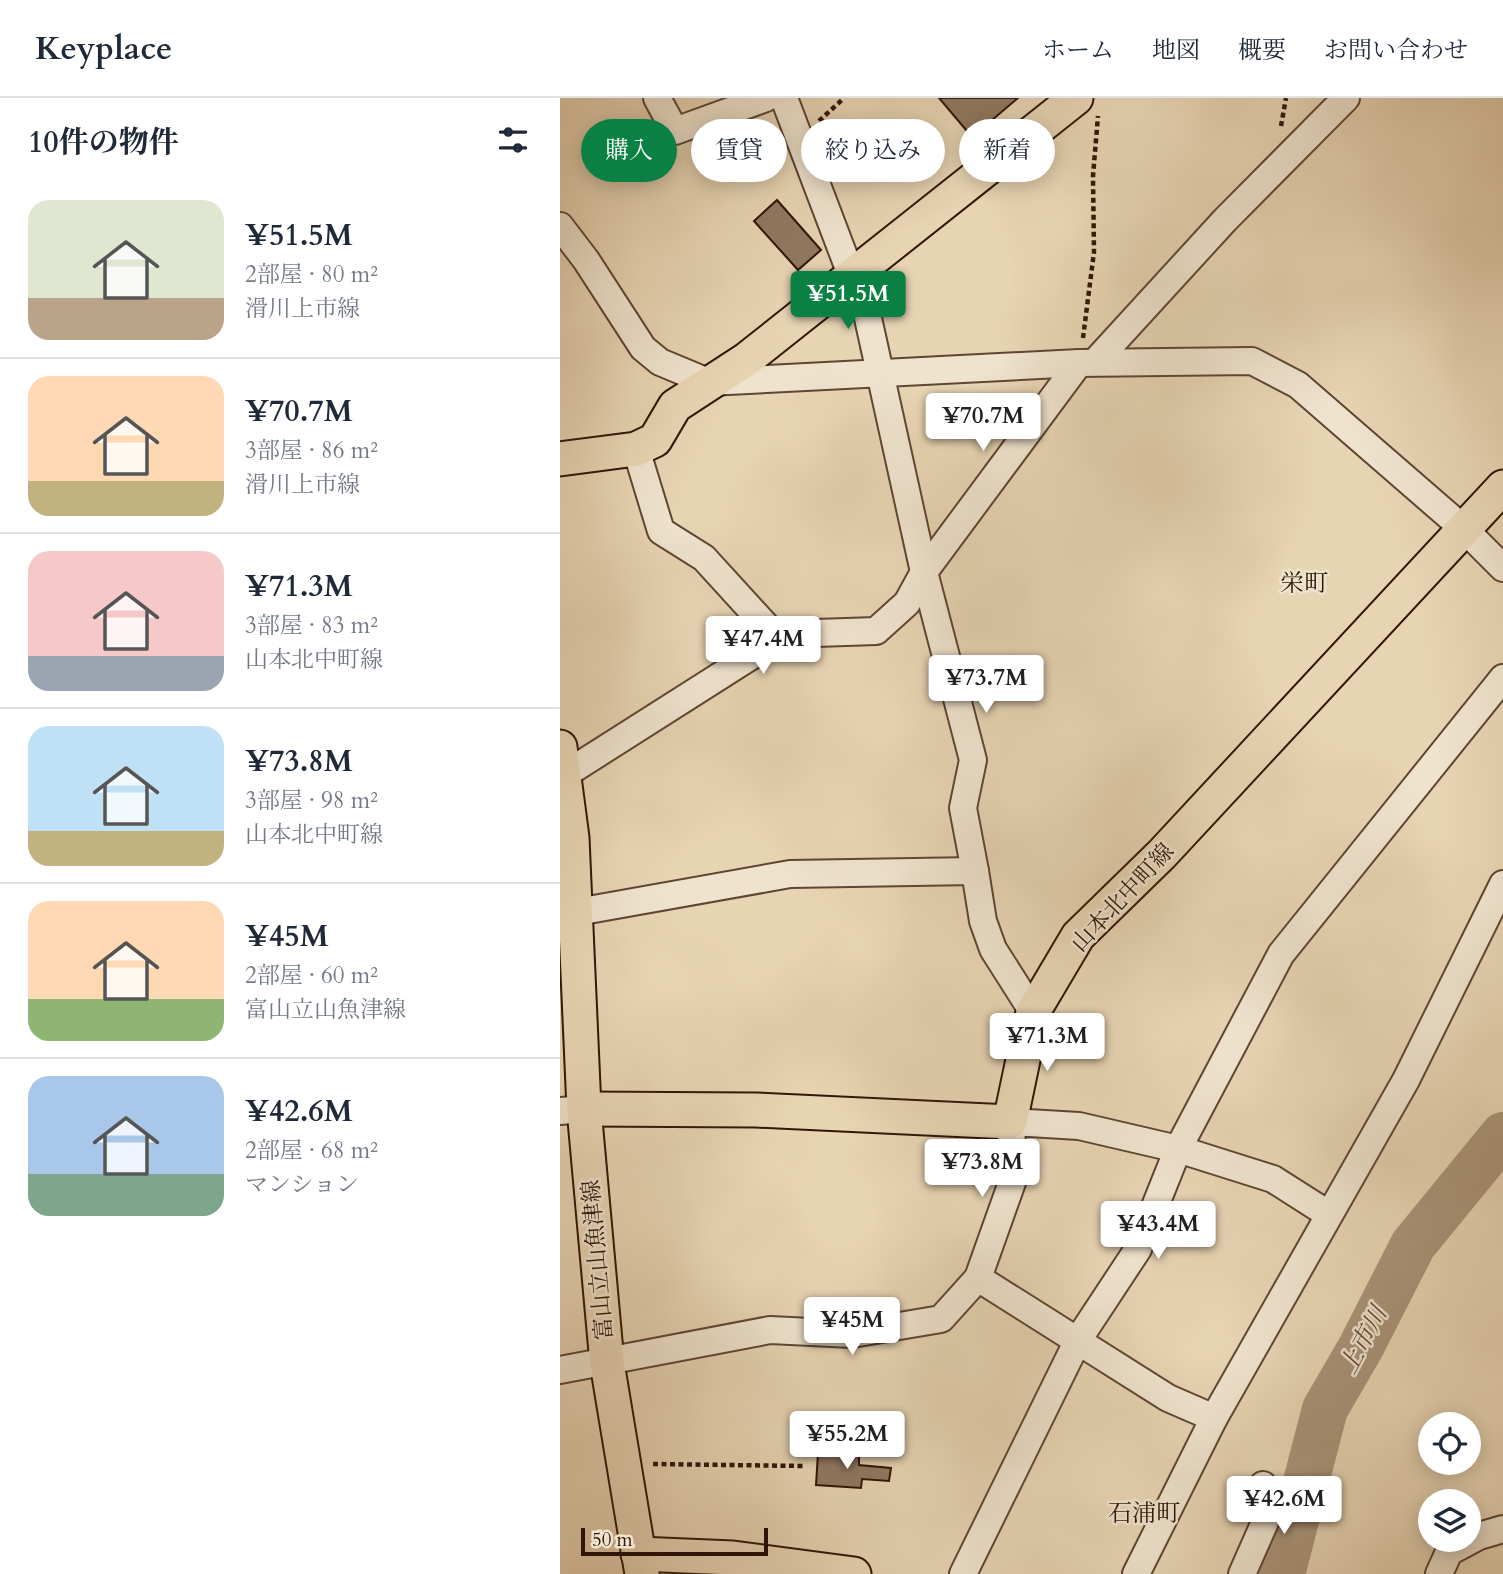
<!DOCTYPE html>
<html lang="ja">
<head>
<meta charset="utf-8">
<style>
  :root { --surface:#fff; --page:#f6f6f7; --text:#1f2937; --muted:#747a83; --line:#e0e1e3; --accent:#0b8043 }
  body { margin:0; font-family:Cardo,"Noto Serif JP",serif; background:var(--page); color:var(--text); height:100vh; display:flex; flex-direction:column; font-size:26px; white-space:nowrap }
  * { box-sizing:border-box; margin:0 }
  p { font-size:23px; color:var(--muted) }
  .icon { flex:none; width:38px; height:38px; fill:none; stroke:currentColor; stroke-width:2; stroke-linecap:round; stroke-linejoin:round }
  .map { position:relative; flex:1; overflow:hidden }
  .sheet { display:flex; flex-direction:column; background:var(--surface); width:560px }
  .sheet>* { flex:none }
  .top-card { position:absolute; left:21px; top:21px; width:665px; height:63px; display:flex; gap:14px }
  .controls { position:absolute; left:858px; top:1314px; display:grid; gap:14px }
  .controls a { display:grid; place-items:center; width:63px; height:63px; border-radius:50%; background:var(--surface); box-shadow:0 4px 18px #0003; font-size:35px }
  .scale { position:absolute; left:21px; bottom:18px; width:187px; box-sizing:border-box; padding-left:7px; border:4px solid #311608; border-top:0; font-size:19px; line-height:24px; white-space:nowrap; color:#311608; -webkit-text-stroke:5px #efe3ce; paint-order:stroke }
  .price { position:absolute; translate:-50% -60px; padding:0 16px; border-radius:7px; background:#fff; color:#222; font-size:23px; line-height:46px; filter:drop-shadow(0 2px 4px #0008) }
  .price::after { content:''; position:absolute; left:50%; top:42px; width:21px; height:16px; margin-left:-10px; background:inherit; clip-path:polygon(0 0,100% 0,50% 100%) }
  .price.active { background:var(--accent); color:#fff }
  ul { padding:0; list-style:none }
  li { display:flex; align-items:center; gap:21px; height:175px; padding:0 28px }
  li+li { border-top:2px solid var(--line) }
  li span { display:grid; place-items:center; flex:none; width:196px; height:140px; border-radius:21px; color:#555 }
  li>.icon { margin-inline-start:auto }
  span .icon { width:84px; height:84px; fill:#fffc; stroke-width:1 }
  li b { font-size:30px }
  h2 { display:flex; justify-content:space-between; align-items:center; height:84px; padding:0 28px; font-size:30px }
  .tag { padding:0 24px; border-radius:32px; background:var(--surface); box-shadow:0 4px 18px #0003; font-size:24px; line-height:63px }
  .tag.active { background:var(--accent); color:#fff }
  header { display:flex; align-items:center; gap:42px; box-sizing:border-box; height:98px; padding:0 35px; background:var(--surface); border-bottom:2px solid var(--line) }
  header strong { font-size:33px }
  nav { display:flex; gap:38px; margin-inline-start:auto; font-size:24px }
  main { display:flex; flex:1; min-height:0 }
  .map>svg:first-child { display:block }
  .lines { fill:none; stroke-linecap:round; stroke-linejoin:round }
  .river { stroke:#a99379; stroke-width:46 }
  .building { fill:#907961; stroke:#311608; stroke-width:2 }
  .minor-casing { stroke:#5e4633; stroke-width:30 }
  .major-casing { stroke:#311608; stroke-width:37 }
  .path { stroke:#311608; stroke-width:4.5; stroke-dasharray:5 3.5; stroke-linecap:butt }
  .minor { stroke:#efe3ce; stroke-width:26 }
  .major { stroke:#e7d4b3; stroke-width:33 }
  .labels { text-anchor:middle; stroke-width:5; stroke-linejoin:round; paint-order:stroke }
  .street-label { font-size:23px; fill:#311608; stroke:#efe3ce }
  .neighbourhood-label { font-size:24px; fill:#311608; stroke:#efe3ce }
  .water-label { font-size:24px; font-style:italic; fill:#614835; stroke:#efe3ce }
</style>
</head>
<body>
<header>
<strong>Keyplace</strong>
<nav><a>ホーム</a><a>地図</a><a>概要</a><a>お問い合わせ</a></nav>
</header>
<main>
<section class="sheet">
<h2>10件の物件<svg class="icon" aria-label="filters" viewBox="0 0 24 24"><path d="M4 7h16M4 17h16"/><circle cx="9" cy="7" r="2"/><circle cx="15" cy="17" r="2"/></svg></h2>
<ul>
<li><span style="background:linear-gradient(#dfe7d0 70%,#b9a48a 0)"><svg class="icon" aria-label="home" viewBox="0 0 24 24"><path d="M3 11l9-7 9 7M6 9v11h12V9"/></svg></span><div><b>¥51.5M</b><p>2部屋 · 80 m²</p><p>滑川上市線</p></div></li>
<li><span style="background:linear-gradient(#ffd9b3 75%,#c2b280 0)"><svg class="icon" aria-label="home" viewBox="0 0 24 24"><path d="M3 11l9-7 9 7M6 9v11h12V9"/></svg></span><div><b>¥70.7M</b><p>3部屋 · 86 m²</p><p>滑川上市線</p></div></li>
<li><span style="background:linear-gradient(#f6c9c9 75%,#9aa5b1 0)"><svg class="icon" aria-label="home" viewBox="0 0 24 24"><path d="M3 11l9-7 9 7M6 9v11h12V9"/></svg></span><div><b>¥71.3M</b><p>3部屋 · 83 m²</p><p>山本北中町線</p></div></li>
<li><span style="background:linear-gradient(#bfe0f5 75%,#c2b280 0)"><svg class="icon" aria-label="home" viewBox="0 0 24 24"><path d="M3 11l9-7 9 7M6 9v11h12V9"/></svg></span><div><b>¥73.8M</b><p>3部屋 · 98 m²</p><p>山本北中町線</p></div></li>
<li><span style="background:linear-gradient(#ffd9b3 70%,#8fb573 0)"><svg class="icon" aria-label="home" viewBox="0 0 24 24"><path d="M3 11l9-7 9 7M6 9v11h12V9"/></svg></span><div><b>¥45M</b><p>2部屋 · 60 m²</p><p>富山立山魚津線</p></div></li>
<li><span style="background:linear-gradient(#a9c7e8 70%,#7fa58c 0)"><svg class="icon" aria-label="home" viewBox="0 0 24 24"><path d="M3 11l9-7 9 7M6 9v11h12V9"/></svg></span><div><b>¥42.6M</b><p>2部屋 · 68 m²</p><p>マンション</p></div></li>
</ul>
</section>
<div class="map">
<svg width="943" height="1476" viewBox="0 0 943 1476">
  <rect width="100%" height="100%" fill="#e7d4b3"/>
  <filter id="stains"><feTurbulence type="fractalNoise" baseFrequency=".00286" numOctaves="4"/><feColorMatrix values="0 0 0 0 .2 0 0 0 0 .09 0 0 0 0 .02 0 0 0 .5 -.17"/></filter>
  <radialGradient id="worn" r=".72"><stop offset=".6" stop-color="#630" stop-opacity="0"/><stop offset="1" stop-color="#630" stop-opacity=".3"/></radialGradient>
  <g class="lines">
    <path class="river" d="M722 1476 765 1311 801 1249 853 1147 943 1037"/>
  </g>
  <g class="building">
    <path d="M379 0H458L412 39Z"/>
    <path d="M217 102 261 152 238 172 194 123Z"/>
    <path d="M258 1355 299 1358V1367L331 1370 329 1383 302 1381 301 1390 256 1387Z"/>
  </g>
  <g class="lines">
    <g class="minor-casing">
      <g id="minor">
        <path d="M97 0 115 33 206 0"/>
        <path d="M224 0 292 179 304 202 364 474 413 662 403 710 415 773"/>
        <path d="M0 128 26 162 83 250 100 264 148 284 519 265 692 263 738 287 905 432 943 470"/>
        <path d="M535 264 665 122 786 0"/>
        <path d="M76 351 101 433 144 460 218 541"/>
        <path d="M4 677 226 536 316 533 347 505 364 474 519 265"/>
        <path d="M17 814 230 776 415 773 423 823 433 851 473 914"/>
        <path d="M0 1013 24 1011"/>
        <path d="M418 1180 455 1076 450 1024 519 1028 618 1051 713 1081 768 1116"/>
        <path d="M0 1272 210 1232 292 1236 381 1221 418 1180 608 1300 654 1320"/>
        <path d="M403 1476 518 1242 578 1151 618 1051 721 856 943 580"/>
        <path d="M576 1476 654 1320 846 982 943 786"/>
        <path d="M682 1476 705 1424 703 1387"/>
        <path d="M879 1476 889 1454 919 1438 943 1431"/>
      </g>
    </g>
    <g class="major-casing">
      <g id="major">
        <path d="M0 361 76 351 95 342 115 308 187 261 516 0"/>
        <path d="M0 649 12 740 24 1011 47 1265 82 1476"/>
        <path d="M24 1011 196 1012 450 1024 473 914 518 838 602 756 943 389"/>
        <path d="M78 1456 173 1460 294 1476"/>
      </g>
    </g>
    <g class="path">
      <path d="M259 23 284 0"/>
      <path d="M721 28 726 0"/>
      <path d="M523 240 534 154 533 78 538 18"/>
      <path d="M93 1366 244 1368"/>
    </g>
    <use href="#minor" class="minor"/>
    <use href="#major" class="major"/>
  </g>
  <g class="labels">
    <g class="street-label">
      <text transform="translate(562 799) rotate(-47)" y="8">山本北中町線</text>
      <text transform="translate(37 1162) rotate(-95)" y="8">富山立山魚津線</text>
    </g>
    <g class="neighbourhood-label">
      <text x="744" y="493">栄町</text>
      <text x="584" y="1423">石浦町</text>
    </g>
    <g class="water-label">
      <text transform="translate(803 1242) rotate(-62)" y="8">上市川</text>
    </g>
  </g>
  <rect width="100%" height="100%" filter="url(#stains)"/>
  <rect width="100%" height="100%" fill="url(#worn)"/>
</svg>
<div class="controls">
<a><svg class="icon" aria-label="locate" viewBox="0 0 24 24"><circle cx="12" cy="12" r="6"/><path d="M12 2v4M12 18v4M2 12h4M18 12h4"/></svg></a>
<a><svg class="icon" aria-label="layers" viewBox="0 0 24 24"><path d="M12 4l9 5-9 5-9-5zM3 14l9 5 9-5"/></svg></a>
</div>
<div class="scale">50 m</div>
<b class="price active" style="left:288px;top:233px">¥51.5M</b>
<b class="price" style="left:423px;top:355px">¥70.7M</b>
<b class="price" style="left:203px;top:578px">¥47.4M</b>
<b class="price" style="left:426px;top:617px">¥73.7M</b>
<b class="price" style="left:487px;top:975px">¥71.3M</b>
<b class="price" style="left:422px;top:1101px">¥73.8M</b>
<b class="price" style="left:598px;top:1163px">¥43.4M</b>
<b class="price" style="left:292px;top:1259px">¥45M</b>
<b class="price" style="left:287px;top:1373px">¥55.2M</b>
<b class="price" style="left:724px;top:1438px">¥42.6M</b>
<div class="top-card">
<a class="tag active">購入</a>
<a class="tag">賃貸</a>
<a class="tag">絞り込み</a>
<a class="tag">新着</a>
</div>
</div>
</main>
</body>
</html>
